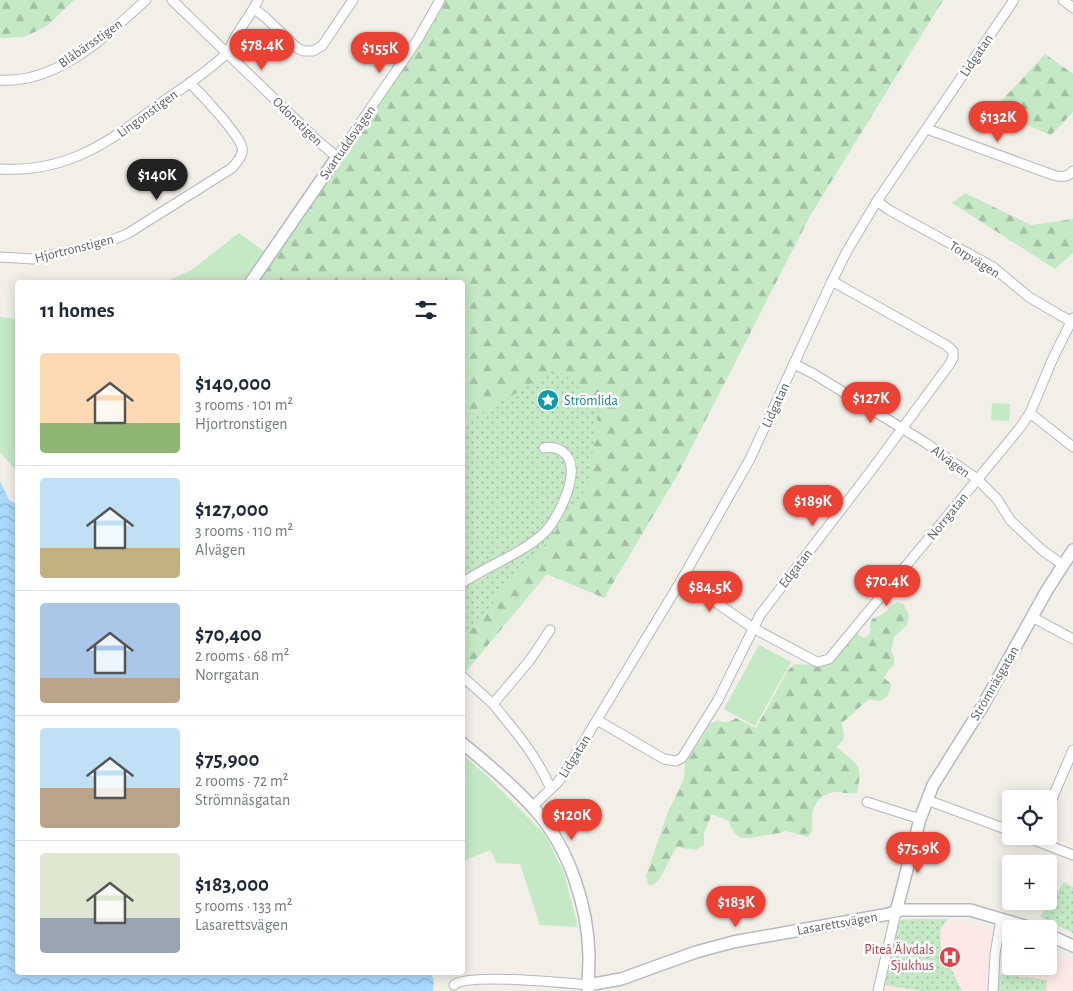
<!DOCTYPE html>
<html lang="en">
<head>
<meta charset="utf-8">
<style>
  :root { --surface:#fff; --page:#f6f6f7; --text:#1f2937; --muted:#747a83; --line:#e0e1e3; --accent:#ea4335 }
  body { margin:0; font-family:"Alegreya Sans",sans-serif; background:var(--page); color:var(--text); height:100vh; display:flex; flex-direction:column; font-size:19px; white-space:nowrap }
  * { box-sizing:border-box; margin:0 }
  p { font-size:16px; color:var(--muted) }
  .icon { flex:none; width:28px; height:28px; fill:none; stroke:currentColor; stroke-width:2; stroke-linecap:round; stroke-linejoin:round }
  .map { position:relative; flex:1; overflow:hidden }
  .drawer { position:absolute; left:15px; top:280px; width:450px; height:695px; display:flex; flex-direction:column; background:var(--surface); border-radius:5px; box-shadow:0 2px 12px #0003 }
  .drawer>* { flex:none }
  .controls { position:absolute; left:1002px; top:790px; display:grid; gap:10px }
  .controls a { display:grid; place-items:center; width:55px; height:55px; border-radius:5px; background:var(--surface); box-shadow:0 2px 12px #0003; font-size:25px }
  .price { position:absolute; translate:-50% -42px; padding:0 11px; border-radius:18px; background:var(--accent); color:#fff; font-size:16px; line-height:32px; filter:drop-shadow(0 1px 2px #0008) }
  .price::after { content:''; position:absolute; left:50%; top:30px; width:15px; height:11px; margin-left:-8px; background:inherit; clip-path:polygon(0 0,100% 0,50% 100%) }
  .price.on { background:#222; color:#fff }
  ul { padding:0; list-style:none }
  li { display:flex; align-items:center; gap:15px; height:125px; padding:0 25px }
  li+li { border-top:1px solid var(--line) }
  li span { display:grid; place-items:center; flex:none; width:140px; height:100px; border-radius:5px; color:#555 }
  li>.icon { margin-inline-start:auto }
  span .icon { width:60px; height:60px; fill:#fffc; stroke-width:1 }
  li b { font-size:21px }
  h2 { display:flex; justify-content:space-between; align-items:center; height:60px; padding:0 25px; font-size:21px }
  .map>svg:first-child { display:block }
  .medical { fill:#fce8e6 }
  .grass { fill:#c5e8c5 }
  .forest { fill:url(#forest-firs) }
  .park { fill:url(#park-dots) }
  .water { fill:url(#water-waves) }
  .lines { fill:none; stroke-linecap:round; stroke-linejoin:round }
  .street-casing { stroke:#b5b8bc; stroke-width:11 }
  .secondary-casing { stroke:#b6babf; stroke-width:14 }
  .street { stroke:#fff; stroke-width:9 }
  .secondary { stroke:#fff; stroke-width:11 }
  .labels { text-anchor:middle; stroke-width:5; stroke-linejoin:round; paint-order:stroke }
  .street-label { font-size:14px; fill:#5f6368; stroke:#fff }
  .culture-label { font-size:14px; fill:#0d838f; stroke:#fff; text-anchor:start }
  .health-label { font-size:14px; fill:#be3a42; stroke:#fff; text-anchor:end }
</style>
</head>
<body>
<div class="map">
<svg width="1073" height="991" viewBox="0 0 1073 991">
  <defs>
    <pattern id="forest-firs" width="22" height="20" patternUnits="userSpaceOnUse" patternTransform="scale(1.25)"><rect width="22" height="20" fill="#c5e8c5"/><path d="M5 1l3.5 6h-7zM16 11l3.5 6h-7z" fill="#a3c0a4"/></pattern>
    <pattern id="park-dots" width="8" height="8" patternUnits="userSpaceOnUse" patternTransform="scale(1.25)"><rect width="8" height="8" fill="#c5e8c5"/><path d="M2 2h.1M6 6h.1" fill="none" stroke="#a3c0a4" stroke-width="1.8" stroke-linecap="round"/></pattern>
    <pattern id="water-waves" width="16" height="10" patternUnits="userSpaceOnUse" patternTransform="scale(1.25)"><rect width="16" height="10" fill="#aadaff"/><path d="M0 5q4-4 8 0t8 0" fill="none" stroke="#8eb4d2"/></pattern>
  </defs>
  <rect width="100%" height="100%" fill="#f1efe8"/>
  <path class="medical" d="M917 919H948L1011 934V966H1049V950L1073 963V991H882L899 920Z"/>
  <g class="grass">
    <path d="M239 233 265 252 244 282H166L193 269Z"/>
    <path d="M0 317 17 319V472L0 452Z"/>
    <path d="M992 403 1010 404 1009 421 991 420Z"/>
    <path d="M759 645 791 662 755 726 724 709Z"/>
    <path d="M463 755 485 774 546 836 564 873 578 927 540 925 520 864 497 863 490 850 463 861Z"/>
  </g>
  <g class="forest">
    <path d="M0 0H74L47 26 24 37 0 38Z"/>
    <path d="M440 0H943L810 216 678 474 604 598 547 574 463 675 462 282H252Z"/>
    <path d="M1045 54 1073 74V112L1051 135 992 111Z"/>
    <path d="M965 193 1031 225 1073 219V253L1055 269 952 203Z"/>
    <path d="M897 602 903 604 909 614 907 625 894 637 891 652 894 656V665L888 671 884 678 891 684C891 693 887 697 880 701L869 699 842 723C843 736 848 738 836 747 858 764 863 764 857 793 846 795 839 790 829 793 818 797 812 807 812 818 811 822 813 827 812 830 811 833 809 835 808 837L786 831C777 834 775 834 767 835 748 838 735 844 729 821L712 814 704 833V845L695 850 677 847C668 859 664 878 652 886L648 884 646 876 668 812 684 779 685 764 710 724 718 720C724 724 730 722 736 718L756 728 788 670 795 664C835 667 832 662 856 633L864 638 870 634V624L872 619 880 616Z"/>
  </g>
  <g class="park">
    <path d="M555 367 600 404 587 487 547 543 506 585 478 623 463 638V424L518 392Z"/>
    <path d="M1064 882 1073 887V933L1040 917Z"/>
    <path d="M917 919H948L940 930 941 948 962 991H924L883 985 899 920Z"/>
    <path d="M998 974 1047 980 1046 991H997Z"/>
  </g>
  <path class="water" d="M0 481 9 500 18 505V972H429L434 979 433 991H0Z"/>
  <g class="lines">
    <g class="street-casing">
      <g id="street">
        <path d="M172 0 319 142 337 157 418 39 440 0"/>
        <path d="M1063 0 1073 8"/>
        <path d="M254 9 265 17 297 48 304 51H313L322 46 353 0"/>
        <path d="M0 80C57 84 106 36 146 0"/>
        <path d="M927 129 1053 175C1061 177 1067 178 1073 171"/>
        <path d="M0 169C70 173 111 140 164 101 184 87 207 72 225 55 230 50 232 42 236 36 243 24 252 13 258 0"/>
        <path d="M877 201 889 210 993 267 1029 297 1070 321"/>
        <path d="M0 257 33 259 107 242 127 234 232 168C237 162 244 155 242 147 237 132 202 95 190 83"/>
        <path d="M794 364 814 374 926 443 977 479 997 499 1011 521 1042 550 1063 565"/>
        <path d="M1030 413 1073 447"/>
        <path d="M682 579 753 628 813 660 818 662 829 659 1019 429 1030 413 1053 358 1073 318"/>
        <path d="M462 583C487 566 523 553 544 533 559 518 585 466 562 451 556 448 551 446 544 448"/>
        <path d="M1032 617 1073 639"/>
        <path d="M550 630 530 660 493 704C516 732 536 755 551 789"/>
        <path d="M462 676 493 704"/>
        <path d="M597 720 664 759 676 761 682 758 718 700 760 615 870 472 949 365 953 358V351L946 345 832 281"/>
        <path d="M927 800 1011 831"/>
        <path d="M867 802 920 819"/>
        <path d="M1049 806 1073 750"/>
        <path d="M532 807 558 782 572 761 682 579 750 459 832 281 847 251 877 201 1014 0"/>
        <path d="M1024 836 1073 855"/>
        <path d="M454 985C466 973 566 983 588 985"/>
        <path d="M878 991 896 912"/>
        <path d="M993 991 995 954 1001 919"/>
      </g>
    </g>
    <g class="secondary-casing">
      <g id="secondary">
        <path d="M251 282 337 157"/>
        <path d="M462 743C488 764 514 786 536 811 569 848 588 906 589 956 589 968 588 979 588 991"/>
        <path d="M896 912 920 819 933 785 982 707 1047 590 1073 550"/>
        <path d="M1049 935 1073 946"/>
        <path d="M588 985 621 979 696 952 733 942 889 914 901 910H970L1035 929"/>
      </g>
    </g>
    <use href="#street" class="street"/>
    <use href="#secondary" class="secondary"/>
  </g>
  <defs>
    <g id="sight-disc" transform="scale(1.125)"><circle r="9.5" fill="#0f9aa8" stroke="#fff"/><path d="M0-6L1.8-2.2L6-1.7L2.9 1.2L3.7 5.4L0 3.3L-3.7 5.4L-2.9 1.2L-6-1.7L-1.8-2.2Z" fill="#fff"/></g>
    <g id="hospital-disc" transform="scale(1.125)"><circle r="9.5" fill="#e0444e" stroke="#fff"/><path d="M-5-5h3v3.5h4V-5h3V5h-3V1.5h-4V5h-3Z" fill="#fff"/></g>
  </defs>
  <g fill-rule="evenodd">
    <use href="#sight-disc" x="548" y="400"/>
    <use href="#hospital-disc" x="950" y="957"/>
  </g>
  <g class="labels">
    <g class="street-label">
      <text transform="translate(90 43) rotate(-35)" y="5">Blåbärsstigen</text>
      <text transform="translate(976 55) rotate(-56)" y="5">Lidgatan</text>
      <text transform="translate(147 113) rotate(-36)" y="5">Lingonstigen</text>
      <text transform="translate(298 121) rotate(44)" y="5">Odonstigen</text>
      <text transform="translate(347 142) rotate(-55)" y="5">Svartuddsvägen</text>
      <text transform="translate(74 248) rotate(-14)" y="5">Hjortronstigen</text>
      <text transform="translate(975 259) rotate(32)" y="5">Torpvägen</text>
      <text transform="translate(775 405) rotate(-65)" y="5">Lidgatan</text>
      <text transform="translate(951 461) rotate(36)" y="5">Alvägen</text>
      <text transform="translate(947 516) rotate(-51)" y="5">Norrgatan</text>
      <text transform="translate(795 568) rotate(-52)" y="5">Edgatan</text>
      <text transform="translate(994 683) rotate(-60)" y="5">Strömnäsgatan</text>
      <text transform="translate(574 756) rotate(-58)" y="5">Lidgatan</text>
      <text transform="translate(837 923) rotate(-10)" y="5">Lasarettsvägen</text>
    </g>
    <g class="culture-label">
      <text x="564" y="405">Strömlida</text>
    </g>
    <g class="health-label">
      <text x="934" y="954">Piteå Älvdals<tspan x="934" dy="16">Sjukhus</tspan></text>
    </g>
  </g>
</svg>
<div class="controls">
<a><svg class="icon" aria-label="locate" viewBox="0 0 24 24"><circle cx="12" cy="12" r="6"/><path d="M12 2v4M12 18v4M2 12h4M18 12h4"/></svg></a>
<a>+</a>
<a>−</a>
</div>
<b class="price" style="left:262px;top:71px">$78.4K</b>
<b class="price" style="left:380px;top:74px">$155K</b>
<b class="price" style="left:998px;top:143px">$132K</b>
<b class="price on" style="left:157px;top:201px">$140K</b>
<b class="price" style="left:871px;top:424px">$127K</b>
<b class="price" style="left:813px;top:527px">$189K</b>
<b class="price" style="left:887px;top:607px">$70.4K</b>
<b class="price" style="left:710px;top:613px">$84.5K</b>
<b class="price" style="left:572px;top:841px">$120K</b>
<b class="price" style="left:918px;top:874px">$75.9K</b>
<b class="price" style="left:736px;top:928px">$183K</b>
<section class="drawer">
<h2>11 homes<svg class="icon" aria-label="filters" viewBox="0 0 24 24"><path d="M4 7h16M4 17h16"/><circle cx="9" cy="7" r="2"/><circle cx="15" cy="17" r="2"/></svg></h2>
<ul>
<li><span style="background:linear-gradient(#ffd9b3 70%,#8fb573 0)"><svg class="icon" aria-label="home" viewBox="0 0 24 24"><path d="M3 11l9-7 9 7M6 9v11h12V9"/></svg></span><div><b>$140,000</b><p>3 rooms · 101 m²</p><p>Hjortronstigen</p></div></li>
<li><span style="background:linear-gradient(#bfe0f5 70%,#c2b280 0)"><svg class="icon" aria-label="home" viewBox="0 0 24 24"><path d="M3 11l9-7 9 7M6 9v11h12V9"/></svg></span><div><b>$127,000</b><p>3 rooms · 110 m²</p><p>Alvägen</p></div></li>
<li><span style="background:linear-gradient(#a9c7e8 75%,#b9a48a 0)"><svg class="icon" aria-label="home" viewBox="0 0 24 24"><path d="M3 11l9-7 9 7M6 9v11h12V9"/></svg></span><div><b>$70,400</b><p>2 rooms · 68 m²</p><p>Norrgatan</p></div></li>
<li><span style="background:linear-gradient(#bfe0f5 60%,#b9a48a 0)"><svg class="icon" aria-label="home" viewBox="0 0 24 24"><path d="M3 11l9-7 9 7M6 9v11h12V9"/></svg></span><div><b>$75,900</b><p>2 rooms · 72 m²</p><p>Strömnäsgatan</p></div></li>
<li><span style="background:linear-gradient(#dfe7d0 65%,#9aa5b1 0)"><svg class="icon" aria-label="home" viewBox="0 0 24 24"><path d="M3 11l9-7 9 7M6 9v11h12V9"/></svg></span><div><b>$183,000</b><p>5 rooms · 133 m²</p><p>Lasarettsvägen</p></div></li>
</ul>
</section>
</div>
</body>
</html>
